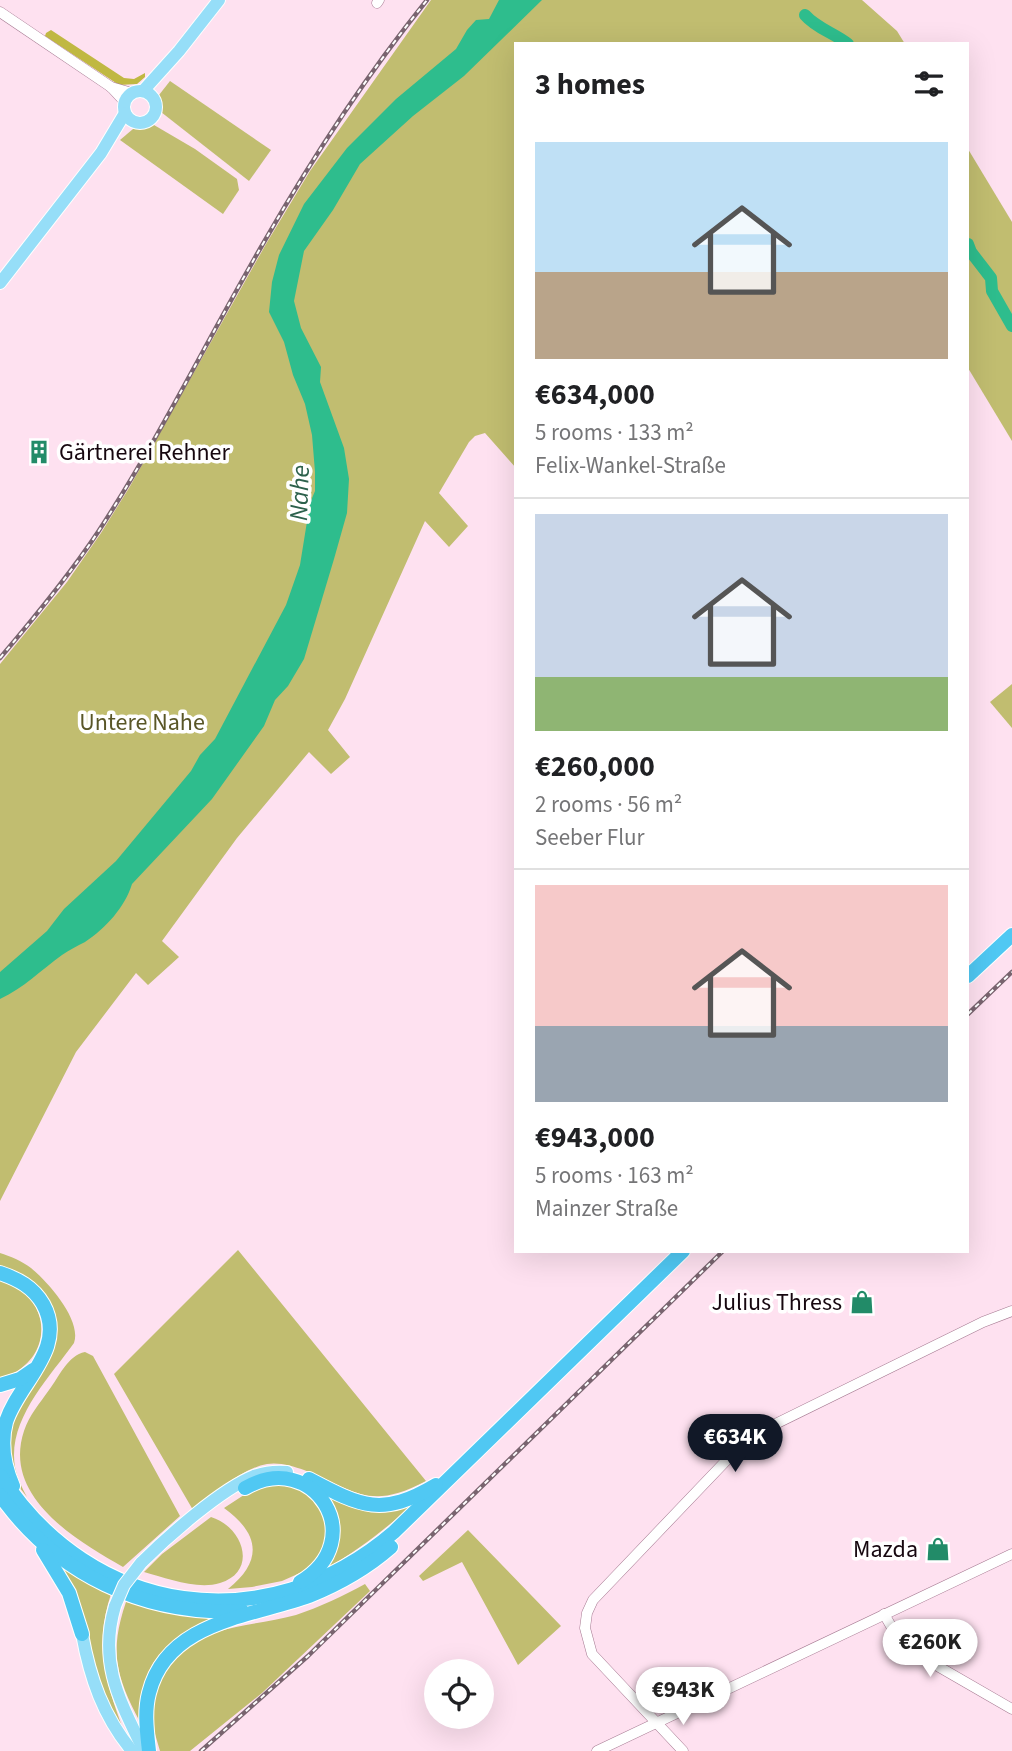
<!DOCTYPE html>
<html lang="en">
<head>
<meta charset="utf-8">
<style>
  :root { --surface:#fff; --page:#f2f2f2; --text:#202124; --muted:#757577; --line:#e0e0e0; --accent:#111827 }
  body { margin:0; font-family:"Source Sans 3",sans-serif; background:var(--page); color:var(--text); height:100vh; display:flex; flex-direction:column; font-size:26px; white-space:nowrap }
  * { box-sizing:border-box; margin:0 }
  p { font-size:23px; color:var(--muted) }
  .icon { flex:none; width:38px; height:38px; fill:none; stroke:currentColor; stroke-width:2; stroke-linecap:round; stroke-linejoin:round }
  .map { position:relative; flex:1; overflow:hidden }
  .details { position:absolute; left:514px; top:42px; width:455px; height:1211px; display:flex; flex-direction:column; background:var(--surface); border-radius:0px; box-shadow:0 7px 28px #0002 }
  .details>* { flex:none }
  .buttons { position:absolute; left:424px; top:1659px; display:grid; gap:14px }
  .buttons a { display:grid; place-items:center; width:70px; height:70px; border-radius:50%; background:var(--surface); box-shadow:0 7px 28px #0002; font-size:35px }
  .price { position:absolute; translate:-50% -60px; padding:0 16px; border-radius:24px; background:#fff; color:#222; font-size:23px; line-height:46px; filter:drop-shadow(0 2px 4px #0008) }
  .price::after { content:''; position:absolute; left:50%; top:42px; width:21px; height:16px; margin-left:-10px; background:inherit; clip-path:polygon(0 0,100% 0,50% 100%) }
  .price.current { background:var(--accent); color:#fff }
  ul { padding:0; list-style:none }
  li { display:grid; align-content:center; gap:14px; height:371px; padding:0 21px }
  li+li { border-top:2px solid var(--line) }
  li span { display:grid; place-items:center; height:217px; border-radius:0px; color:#555 }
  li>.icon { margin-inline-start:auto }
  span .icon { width:126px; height:126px; fill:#fffc; stroke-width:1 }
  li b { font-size:30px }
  h2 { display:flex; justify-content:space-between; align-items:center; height:84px; padding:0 21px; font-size:30px }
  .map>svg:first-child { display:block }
  .green { fill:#c1bd70 }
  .forest { fill:#c0b842 }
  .water { fill:#2ebd8d }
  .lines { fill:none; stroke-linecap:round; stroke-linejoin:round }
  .river { stroke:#2ebd8d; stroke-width:12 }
  .minor-casing { stroke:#a67a92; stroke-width:11 }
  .major-casing { stroke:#fff; stroke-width:14 }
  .highway-casing { stroke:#fff; stroke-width:16 }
  .minor { stroke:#fff; stroke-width:10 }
  .major { stroke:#96def8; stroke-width:12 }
  .highway { stroke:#50c8f3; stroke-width:14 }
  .rail-casing { stroke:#79646f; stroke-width:4.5 }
  .rail { stroke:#fff; stroke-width:2; stroke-dasharray:5; stroke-linecap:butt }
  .major-bridge-casing { stroke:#fff; stroke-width:14; stroke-linecap:butt }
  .major-bridge { stroke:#96def8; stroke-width:12 }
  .labels { text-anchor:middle; stroke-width:7; stroke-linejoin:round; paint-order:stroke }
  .poi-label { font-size:24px; fill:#16070f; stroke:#fff; text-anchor:end }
  .park-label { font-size:24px; fill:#595627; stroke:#fff }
  .water-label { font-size:26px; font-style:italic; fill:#2c614c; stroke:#fff }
</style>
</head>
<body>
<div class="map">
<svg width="1012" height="1751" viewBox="0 0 1012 1751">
  <rect width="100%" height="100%" fill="#fee1f0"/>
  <g class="green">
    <path d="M431 0H862L897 31 905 44H516V468L485 433 475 436 469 442 439 493 468 526 449 547 425 521 345 699 328 730 350 757 331 774 309 752 237 838 162 941 179 957 148 985 136 973 76 1052 0 1201V664L67 582 101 533 129 488 266 244 310 171Z"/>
    <path d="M170 81 271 150 249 181 161 112 159 95Z"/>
    <path d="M154 125 195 149 237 179 239 190 223 214 120 140 133 129Z"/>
    <path d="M968 149 1012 222V441L968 368Z"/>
    <path d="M1012 684V728L990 702Z"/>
    <path d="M238 1250 426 1481C369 1511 356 1491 304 1470 293 1466 279 1462 267 1464 240 1469 215 1494 193 1510L114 1374Z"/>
    <path d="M0 1253C10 1256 22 1261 31 1268 48 1282 82 1320 74 1343 49 1378 7 1420 15 1467 17 1477 22 1488 27 1497L16 1483 9 1466V1425L54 1317 0 1267Z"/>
    <path d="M0 1280C11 1284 26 1292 32 1301 54 1333 35 1370 0 1378Z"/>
    <path d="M85 1352 93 1356 180 1516 123 1567C76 1540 2 1497 24 1431 29 1415 40 1403 49 1390 59 1377 68 1355 85 1352Z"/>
    <path d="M273 1485 296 1487 312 1496 323 1512 328 1527 323 1550 309 1569 282 1581 252 1587 228 1589C263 1561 260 1534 224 1508L250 1491Z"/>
    <path d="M330 1497C358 1510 384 1514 414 1504 386 1528 359 1550 327 1568 343 1541 342 1525 330 1497Z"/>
    <path d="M211 1517C244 1527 258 1572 220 1583 197 1590 166 1578 144 1572L162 1554Z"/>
    <path d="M468 1530 561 1626 518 1665 462 1562 423 1581 419 1576Z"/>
    <path d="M55 1562 92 1586 111 1594C93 1649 107 1685 126 1737L111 1713Z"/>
    <path d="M365 1584 370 1591 262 1693 190 1751H160C156 1736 149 1719 151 1703 154 1669 185 1641 217 1632 242 1624 270 1622 296 1615 320 1607 343 1596 365 1584Z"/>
    <path d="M126 1602 186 1616 224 1617C166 1643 142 1653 140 1722 116 1676 109 1652 126 1602Z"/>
  </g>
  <path class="forest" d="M51 30 124 78 134 79 145 73V77L137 84 119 85 45 36 46 33Z"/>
  <path class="water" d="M499 0H542L464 76 413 116 360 164 333 210 304 251 294 301 301 328 321 367 320 382 344 448 349 479 347 513 334 559 304 659 288 686 275 700 264 726 212 799 132 884C125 907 106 928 85 942 77 946 69 950 62 955 41 970 24 988 0 999V972L47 931 64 909 116 861 191 771 200 755 215 739 286 605 300 565 310 503 315 491V472L312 435 305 404 293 375 284 342 269 312 272 282 279 255 304 204 347 148 396 99 456 49 467 30 476 20 489 19Z"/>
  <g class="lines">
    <g class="river">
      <path d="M805 15C816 28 834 33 848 44"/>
      <path d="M968 244 971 252 991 278 992 291 1012 326"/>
    </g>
    <g class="minor-casing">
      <g id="minor">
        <path d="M377 3 379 0"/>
        <path d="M0 12 111 87 132 93"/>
        <path d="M111 87 125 102"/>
        <path d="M884 1614 898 1638 908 1649 1012 1709"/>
        <path d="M597 1751 1012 1554"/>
        <path d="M683 1751 592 1654 585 1628 587 1613 593 1600 742 1444 757 1433 983 1322 1012 1311"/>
      </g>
    </g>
    <g class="major-casing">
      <g id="major">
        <path d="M143 91 179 51 219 0"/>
        <circle cx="140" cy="107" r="16"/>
        <path d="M0 283 101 153 125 113"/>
        <path d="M141 1563C167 1537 221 1489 254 1476 265 1472 276 1471 287 1472"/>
        <path d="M115 1606C98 1663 120 1701 144 1751"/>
        <path d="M82 1634C90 1678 103 1716 132 1751"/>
      </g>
    </g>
    <g class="highway-casing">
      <g id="highway">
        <path d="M968 976 1012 935"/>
        <path d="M0 1273C18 1279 33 1287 43 1304 68 1349 18 1383 6 1422 0 1444 4 1465 13 1486"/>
        <path d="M0 1385 20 1379 33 1370"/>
        <path d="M0 1475C91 1617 266 1642 394 1532L683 1251"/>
        <path d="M309 1479C362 1507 382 1517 436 1485"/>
        <path d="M245 1488C314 1448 371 1540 300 1582"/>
        <path d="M0 1495C56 1574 144 1616 242 1611"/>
        <path d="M43 1550 69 1593 82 1634"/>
        <path d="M149 1751C147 1732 144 1712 149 1693 167 1621 251 1617 309 1596 339 1584 367 1568 391 1547"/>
      </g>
    </g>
    <use href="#minor" class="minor"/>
    <use href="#major" class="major"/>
    <use href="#highway" class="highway"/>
    <g class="rail-casing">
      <g id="rail">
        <path d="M0 658C34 618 68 577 98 532 159 439 208 338 264 242 311 160 368 73 427 0"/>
        <path d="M968 1014 1012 972"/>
        <path d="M201 1751 308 1656 723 1251"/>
      </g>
    </g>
    <use href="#rail" class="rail"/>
    <g class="major-bridge-casing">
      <path id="major-bridge" d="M115 1606 124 1585 141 1563"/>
    </g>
    <use href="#major-bridge" class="major-bridge"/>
  </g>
  <defs>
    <g id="building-bare" transform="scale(1.89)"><path d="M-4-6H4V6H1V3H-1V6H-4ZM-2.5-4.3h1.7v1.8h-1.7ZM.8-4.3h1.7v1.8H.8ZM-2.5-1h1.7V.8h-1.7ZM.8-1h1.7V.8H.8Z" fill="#228b68" stroke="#fff" stroke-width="2.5" paint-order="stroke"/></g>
    <g id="shop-bare" transform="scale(1.89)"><path d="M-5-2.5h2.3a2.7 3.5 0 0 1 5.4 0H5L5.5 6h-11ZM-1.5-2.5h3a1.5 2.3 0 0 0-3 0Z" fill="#228b68" stroke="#fff" stroke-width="2.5" paint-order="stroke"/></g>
  </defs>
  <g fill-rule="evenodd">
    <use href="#building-bare" x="39" y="452"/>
    <use href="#shop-bare" x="862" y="1302"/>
    <use href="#shop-bare" x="938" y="1549"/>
  </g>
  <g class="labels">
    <g class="poi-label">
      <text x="59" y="460" text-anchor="start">Gärtnerei Rehner</text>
      <text x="842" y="1310">Julius Thress</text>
      <text x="918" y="1557">Mazda</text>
    </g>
    <g class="park-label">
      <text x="142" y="730">Untere Nahe</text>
    </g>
    <g class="water-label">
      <text transform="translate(299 493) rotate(-88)" y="9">Nahe</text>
    </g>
  </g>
</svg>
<div class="buttons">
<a><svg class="icon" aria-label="locate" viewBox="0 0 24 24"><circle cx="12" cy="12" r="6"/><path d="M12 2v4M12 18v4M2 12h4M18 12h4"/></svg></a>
</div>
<b class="price current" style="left:735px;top:1474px">€634K</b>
<b class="price" style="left:930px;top:1679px">€260K</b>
<b class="price" style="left:683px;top:1727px">€943K</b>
<section class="details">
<h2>3 homes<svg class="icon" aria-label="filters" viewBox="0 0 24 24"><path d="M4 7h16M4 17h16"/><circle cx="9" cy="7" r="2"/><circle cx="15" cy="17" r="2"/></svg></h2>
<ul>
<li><span style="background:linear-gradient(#bfe0f5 60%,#b9a48a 0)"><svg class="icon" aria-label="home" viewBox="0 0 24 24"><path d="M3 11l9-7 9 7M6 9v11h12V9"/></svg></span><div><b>€634,000</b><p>5 rooms · 133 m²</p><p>Felix-Wankel-Straße</p></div></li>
<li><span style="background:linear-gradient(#c9d6e8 75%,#8fb573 0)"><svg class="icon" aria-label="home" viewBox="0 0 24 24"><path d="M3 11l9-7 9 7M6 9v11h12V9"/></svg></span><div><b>€260,000</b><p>2 rooms · 56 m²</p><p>Seeber Flur</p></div></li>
<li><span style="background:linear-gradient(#f6c9c9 65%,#9aa5b1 0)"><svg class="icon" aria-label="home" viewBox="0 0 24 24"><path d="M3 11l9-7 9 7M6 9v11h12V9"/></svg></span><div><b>€943,000</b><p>5 rooms · 163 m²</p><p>Mainzer Straße</p></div></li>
</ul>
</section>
</div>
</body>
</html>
